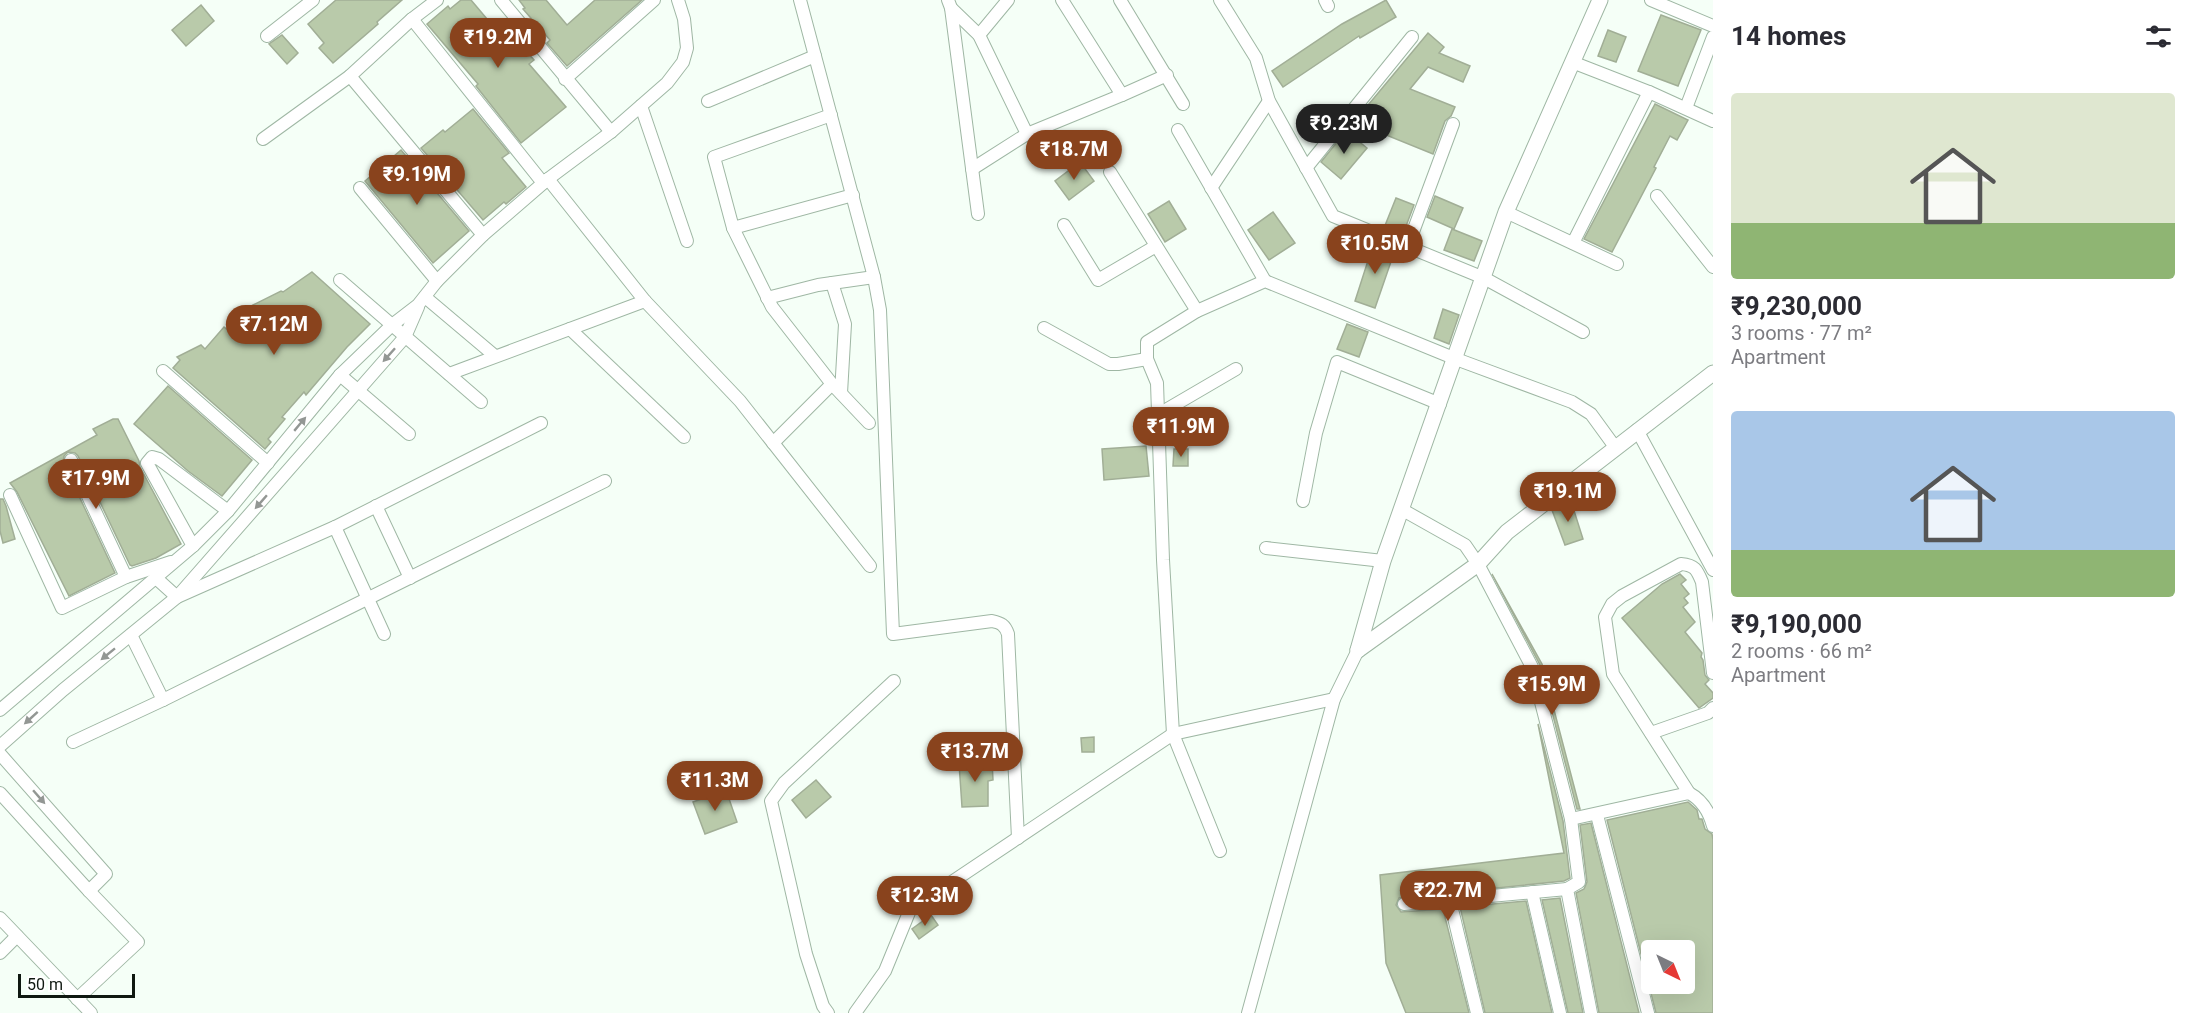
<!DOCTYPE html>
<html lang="en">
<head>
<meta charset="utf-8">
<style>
  :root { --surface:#fff; --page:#f2f2f3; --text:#2b2b33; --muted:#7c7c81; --accent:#89431d }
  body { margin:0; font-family:Roboto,sans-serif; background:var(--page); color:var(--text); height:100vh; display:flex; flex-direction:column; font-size:22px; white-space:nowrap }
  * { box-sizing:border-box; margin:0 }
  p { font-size:20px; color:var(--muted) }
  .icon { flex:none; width:33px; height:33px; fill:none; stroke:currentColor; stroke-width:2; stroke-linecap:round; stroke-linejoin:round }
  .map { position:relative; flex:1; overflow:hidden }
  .panel { display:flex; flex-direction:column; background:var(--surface); width:480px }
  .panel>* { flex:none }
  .needle { width:39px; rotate:137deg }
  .buttons { position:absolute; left:1641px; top:940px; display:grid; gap:12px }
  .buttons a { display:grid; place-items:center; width:54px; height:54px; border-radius:6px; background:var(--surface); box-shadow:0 6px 24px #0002; font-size:30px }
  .scale { position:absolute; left:18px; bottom:15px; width:117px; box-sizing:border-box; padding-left:6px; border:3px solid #0f1811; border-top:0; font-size:16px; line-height:21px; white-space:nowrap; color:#0f1811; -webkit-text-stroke:4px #fff; paint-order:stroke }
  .price { position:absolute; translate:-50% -51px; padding:0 14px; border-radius:21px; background:var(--accent); color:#fff; font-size:20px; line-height:39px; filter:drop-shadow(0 2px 3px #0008) }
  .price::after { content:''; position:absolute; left:50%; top:36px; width:18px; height:14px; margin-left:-9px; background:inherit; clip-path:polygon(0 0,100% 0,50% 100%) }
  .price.selected { background:#222; color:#fff }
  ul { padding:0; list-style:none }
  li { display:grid; align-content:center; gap:12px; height:318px; padding:0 18px }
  li span { display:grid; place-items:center; height:186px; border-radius:6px; color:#555 }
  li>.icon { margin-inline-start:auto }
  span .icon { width:108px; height:108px; fill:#fffc; stroke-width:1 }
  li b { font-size:26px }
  h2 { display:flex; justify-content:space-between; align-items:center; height:72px; padding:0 18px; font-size:26px }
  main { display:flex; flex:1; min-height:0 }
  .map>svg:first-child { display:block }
  .building { fill:#b9caaa; stroke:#a1ae96; stroke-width:1.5; fill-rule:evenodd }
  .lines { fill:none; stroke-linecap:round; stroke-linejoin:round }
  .minor-casing { stroke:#9fb7a4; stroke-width:14 }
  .tertiary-casing { stroke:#9fb7a4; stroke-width:17 }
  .minor { stroke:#fff; stroke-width:12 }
  .tertiary { stroke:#fff; stroke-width:15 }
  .oneway { fill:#939794 }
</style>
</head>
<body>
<main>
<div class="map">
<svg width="1713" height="1013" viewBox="0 0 1713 1013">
  <rect width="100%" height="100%" fill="#f5fff7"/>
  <g class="building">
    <path d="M336 0H402L377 22 378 24 333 63 319 48 324 43 308 24Z"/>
    <path d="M461 0H471L514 51 521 45 534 60 529 64 566 107 521 143 476 86 478 84 427 24 448 6 450 9Z"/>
    <path d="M519 0H546L567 25 595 0H642L567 66 547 43 550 40 523 9 525 8Z"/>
    <path d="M1386 0 1396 17 1360 38 1359 36 1283 87 1272 71 1342 24Z"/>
    <path d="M201 5 214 21 186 46 172 30Z"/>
    <path d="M1661 15 1701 30 1678 86 1638 71Z"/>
    <path d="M1608 30 1626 37 1616 62 1598 56Z"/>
    <path d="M1428 33 1444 47 1439 53 1470 66 1463 82 1428 67 1410 89 1455 107 1451 116 1445 121 1433 154 1354 122Z"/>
    <path d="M282 35 298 53 287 64 269 44Z"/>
    <path d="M1655 104 1688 120 1677 140 1670 136 1654 167 1656 168 1612 252 1584 239Z"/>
    <path d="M473 109 509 153 502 158 526 187 506 204 504 202 483 220 421 148 443 130 445 132Z"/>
    <path d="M1346 131 1367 148 1341 179 1321 162Z"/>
    <path d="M401 150 469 231 433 263 365 181Z"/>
    <path d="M1080 162 1094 181 1069 200 1055 181Z"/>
    <path d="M1435 196 1463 208 1454 229 1427 217Z"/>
    <path d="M1396 198 1414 205 1403 234 1384 228Z"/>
    <path d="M1169 201 1186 229 1165 242 1148 214Z"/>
    <path d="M1273 212 1295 243 1269 260 1248 230Z"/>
    <path d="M1452 229 1482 241 1474 261 1444 250Z"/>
    <path d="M1374 242 1395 250 1375 308 1355 301Z"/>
    <path d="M312 272 370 324 347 347 306 395 304 392 282 417 285 419 268 439 271 442 265 449 173 368 180 360 177 357 201 345 205 349 224 327 229 331 261 312 253 305 281 291 283 292Z"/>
    <path d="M1443 309 1459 315 1449 344 1434 338Z"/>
    <path d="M1347 324 1368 332 1359 357 1337 349Z"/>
    <path d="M168 386 252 460 222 496 188 471 134 424Z"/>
    <path d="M1203 408 1213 418 1196 433 1187 423Z"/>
    <path d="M113 419H118L139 461 140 467 181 544 156 558 132 566 130 565 78 456 75 453 68 452 64 456V464L115 573 69 596 17 492 10 483 97 435 93 429Z"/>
    <path d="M1146 446 1149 476 1104 480 1102 449Z"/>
    <path d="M1174 449H1188V466H1173Z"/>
    <path d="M1570 498 1583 539 1565 545 1552 510Z"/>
    <path d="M0 499H3L6 506 15 539 3 543 0 531Z"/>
    <path d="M1492 574 1542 664 1580 809H1577L1540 665Z"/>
    <path d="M1680 574 1686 580 1681 584 1689 594 1684 598 1688 603 1683 607 1695 622 1685 632 1702 653 1701 657 1703 660 1705 675 1709 680 1705 684 1713 693V698L1699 708 1622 618 1662 584Z"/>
    <path d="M1538 724 1563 821 1570 878 1564 881 1399 898 1396 905 1401 912 1443 909 1469 1013H1406L1386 963 1380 875 1564 853Z"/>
    <path d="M1094 737V752H1082L1081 738Z"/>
    <path d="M992 761 993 780 988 781V806L962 807 959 763Z"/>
    <path d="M816 780 831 797 806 818 792 800Z"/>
    <path d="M726 790 737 822 705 834 693 802Z"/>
    <path d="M1688 802 1697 810 1699 819H1702L1705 829 1712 834 1713 840V1013H1656L1607 820ZM1652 951H1684V984H1652Z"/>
    <path d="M1591 823 1639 1013H1599L1576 893 1584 889 1587 882 1580 825Z"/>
    <path d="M1560 898 1583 1013H1568L1542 900Z"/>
    <path d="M1526 901 1552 1013H1485L1460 907Z"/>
    <path d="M931 915 938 925 919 939 912 929Z"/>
  </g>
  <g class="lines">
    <g class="minor-casing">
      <g id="minor">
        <path d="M437 0 412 19 350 76 483 235"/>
        <path d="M501 0 611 132"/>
        <path d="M800 0 874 277 880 310 893 634 992 621C1001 623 1005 625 1008 634L1018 838"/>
        <path d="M948 0 951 8 978 214"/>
        <path d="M1120 0 1183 104"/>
        <path d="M1220 0 1256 58 1269 101 1333 216 1484 278 1583 332"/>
        <path d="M1325 0 1328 6"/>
        <path d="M1651 0 1713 26"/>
        <path d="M951 8 979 35 1027 134"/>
        <path d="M412 19 543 183"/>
        <path d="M979 35 1008 0"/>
        <path d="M267 36 313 0"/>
        <path d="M1572 62 1649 92 1713 121"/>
        <path d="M565 79 654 0"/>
        <path d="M1122 95 1167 75"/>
        <path d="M708 101 815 56"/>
        <path d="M641 106 687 241"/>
        <path d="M1686 108 1713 37"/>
        <path d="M831 115 714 157 733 228 853 195"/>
        <path d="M1178 130 1265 281"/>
        <path d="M263 139 350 76"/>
        <path d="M1306 168 1412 37"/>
        <path d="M972 169 1027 134 1122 95 1062 0"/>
        <path d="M1110 172 1197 311"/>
        <path d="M548 179 645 301 740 401 870 566"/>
        <path d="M360 188 437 281"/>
        <path d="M1211 188 1269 101"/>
        <path d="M1657 196 1713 267"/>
        <path d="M1506 212 1617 264"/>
        <path d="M1064 225 1098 280 1156 246"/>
        <path d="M733 228 772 307 832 384 869 423"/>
        <path d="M1573 243 1649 92"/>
        <path d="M1407 248 1453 124"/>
        <path d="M340 280 481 402"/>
        <path d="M832 283 845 324 841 393"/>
        <path d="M425 297 495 356"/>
        <path d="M767 298 818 285 874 277"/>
        <path d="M1044 328 1109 364H1118L1147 359"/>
        <path d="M570 329 684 437"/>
        <path d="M163 371 268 463"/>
        <path d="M449 374 645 301"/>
        <path d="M340 375 409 434"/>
        <path d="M1159 414 1236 369"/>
        <path d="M1637 430 1713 570"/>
        <path d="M773 443 832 384"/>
        <path d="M71 460 126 577"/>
        <path d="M10 495 62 608 126 577 171 562"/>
        <path d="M1303 501 1316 433 1337 362 1440 404"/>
        <path d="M376 506 410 578"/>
        <path d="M1401 509 1465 545 1478 564 1532 667 1571 819 1579 882 1567 889 1591 1013"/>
        <path d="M335 527 384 634"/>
        <path d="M193 546 147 463 152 457 159 459 228 511"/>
        <path d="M1266 548 1383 561"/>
        <path d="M156 578 177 597 335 527 541 423"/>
        <path d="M131 635 163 700"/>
        <path d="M0 710 193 546 228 511 340 375 392 325 418 305 437 281 483 235 548 179 611 132 667 83 683 62 687 48 684 19 678 0"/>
        <path d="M1651 733 1708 713 1713 708"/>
        <path d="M73 742 163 700 605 481"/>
        <path d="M0 746 63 690 177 597 405 337 418 307"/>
        <path d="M0 754 106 874 89 891 0 793"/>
        <path d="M1689 793 1613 674 1605 617 1612 604 1622 596 1681 564C1695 565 1697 570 1702 582L1713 673"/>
        <path d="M1597 815 1648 1013"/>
        <path d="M1571 819 1689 793C1702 800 1709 811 1713 826"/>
        <path d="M1220 851 1173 734 1163 560 1157 383 1147 359V342L1197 311 1265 281 1456 359 1572 402 1591 414 1615 447"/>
        <path d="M1532 892 1560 1013"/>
        <path d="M1450 901 1477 1013"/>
        <path d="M1404 904 1567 889"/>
        <path d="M0 918 91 1013"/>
        <path d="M0 953 17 936"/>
        <path d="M77 999 138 942 89 891"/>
        <path d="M828 1013 823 1006 806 954 771 801 784 783 894 681"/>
        <path d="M855 1013 885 971 910 910 1173 734 1334 699"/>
        <path d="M1248 1013 1334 699 1358 650"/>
      </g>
    </g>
    <g class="tertiary-casing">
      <g id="tertiary">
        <path d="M1358 650 1383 561 1506 212 1600 0"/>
        <path d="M1358 650 1478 564 1507 532 1713 373"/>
      </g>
    </g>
    <use href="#minor" class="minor"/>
    <use href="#tertiary" class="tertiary"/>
  </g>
  <defs><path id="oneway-solid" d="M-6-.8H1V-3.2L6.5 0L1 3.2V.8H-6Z" transform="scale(1.5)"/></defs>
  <g class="oneway">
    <use href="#oneway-solid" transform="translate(389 355) rotate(132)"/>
    <use href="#oneway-solid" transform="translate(300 424) rotate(-50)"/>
    <use href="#oneway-solid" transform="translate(261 502) rotate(131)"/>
    <use href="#oneway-solid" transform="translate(108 654) rotate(141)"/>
    <use href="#oneway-solid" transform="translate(31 718) rotate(138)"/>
    <use href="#oneway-solid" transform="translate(39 797) rotate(49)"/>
  </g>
</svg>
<div class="buttons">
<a><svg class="needle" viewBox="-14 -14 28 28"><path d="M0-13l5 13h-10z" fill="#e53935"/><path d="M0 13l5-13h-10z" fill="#7c7c81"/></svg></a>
</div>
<div class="scale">50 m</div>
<b class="price" style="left:498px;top:69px">₹19.2M</b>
<b class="price selected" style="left:1344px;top:155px">₹9.23M</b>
<b class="price" style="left:1074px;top:181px">₹18.7M</b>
<b class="price" style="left:417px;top:206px">₹9.19M</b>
<b class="price" style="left:1375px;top:275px">₹10.5M</b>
<b class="price" style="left:274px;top:356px">₹7.12M</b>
<b class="price" style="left:1181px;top:458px">₹11.9M</b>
<b class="price" style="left:96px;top:510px">₹17.9M</b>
<b class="price" style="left:1568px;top:523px">₹19.1M</b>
<b class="price" style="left:1552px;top:716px">₹15.9M</b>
<b class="price" style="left:975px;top:783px">₹13.7M</b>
<b class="price" style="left:715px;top:812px">₹11.3M</b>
<b class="price" style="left:1448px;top:922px">₹22.7M</b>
<b class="price" style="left:925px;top:927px">₹12.3M</b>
</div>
<section class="panel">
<h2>14 homes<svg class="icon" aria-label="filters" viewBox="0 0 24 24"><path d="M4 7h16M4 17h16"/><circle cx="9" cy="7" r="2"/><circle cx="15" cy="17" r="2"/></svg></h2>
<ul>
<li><span style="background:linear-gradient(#dfe7d0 70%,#8fb573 0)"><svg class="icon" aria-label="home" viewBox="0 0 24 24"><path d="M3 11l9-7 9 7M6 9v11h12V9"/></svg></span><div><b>₹9,230,000</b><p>3 rooms · 77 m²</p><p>Apartment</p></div></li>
<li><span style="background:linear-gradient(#a9c7e8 75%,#8fb573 0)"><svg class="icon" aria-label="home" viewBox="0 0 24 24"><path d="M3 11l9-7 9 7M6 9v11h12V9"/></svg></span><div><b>₹9,190,000</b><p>2 rooms · 66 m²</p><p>Apartment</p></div></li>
</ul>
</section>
</main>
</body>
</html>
